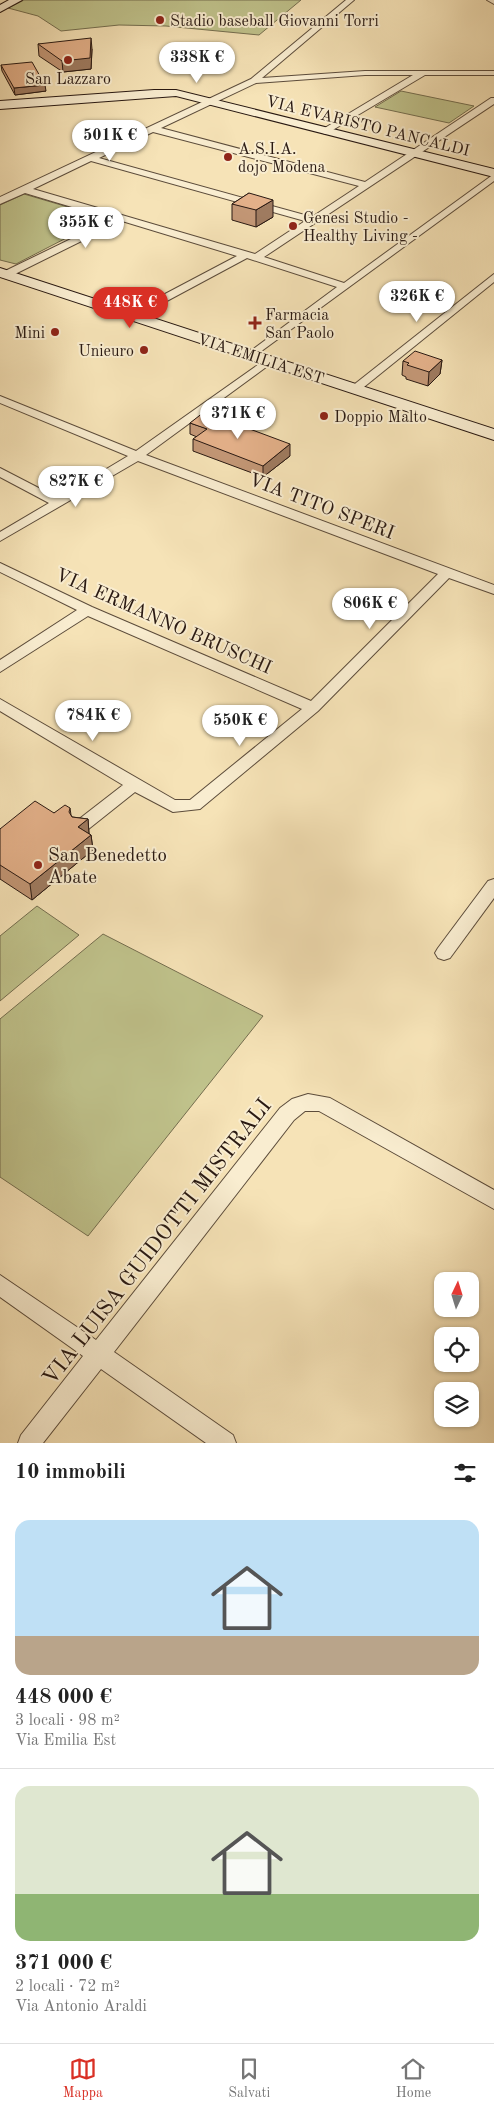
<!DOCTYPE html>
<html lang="it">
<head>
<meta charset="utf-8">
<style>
  :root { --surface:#fff; --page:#f2f2f2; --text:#222; --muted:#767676; --line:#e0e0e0; --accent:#d93025 }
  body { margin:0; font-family:"Old Standard TT",serif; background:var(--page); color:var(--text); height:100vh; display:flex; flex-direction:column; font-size:19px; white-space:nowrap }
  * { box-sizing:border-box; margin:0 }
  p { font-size:16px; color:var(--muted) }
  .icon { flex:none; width:28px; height:28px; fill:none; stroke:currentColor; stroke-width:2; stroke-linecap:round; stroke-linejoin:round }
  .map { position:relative; height:1443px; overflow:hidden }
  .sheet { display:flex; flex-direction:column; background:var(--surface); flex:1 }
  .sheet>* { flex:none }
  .needle { width:32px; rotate:4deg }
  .controls { position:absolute; left:434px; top:1272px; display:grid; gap:10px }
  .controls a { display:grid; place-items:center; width:45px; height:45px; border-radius:10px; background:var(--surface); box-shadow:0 1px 4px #0004; font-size:25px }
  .price { position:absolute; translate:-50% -42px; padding:0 11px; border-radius:18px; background:#fff; color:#222; font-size:16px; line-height:32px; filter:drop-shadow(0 1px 2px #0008) }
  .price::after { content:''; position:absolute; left:50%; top:30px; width:15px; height:11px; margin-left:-8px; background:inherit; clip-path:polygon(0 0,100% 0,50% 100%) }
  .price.on { background:var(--accent); color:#fff }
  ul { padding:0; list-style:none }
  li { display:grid; align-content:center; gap:10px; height:265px; padding:0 15px }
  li+li { border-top:1px solid var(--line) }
  li span { display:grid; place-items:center; height:155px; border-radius:15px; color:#555 }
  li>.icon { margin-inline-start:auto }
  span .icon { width:90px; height:90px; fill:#fffc; stroke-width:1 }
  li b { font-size:21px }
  h2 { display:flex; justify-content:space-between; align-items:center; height:60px; padding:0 15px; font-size:21px }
  .tab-bar { display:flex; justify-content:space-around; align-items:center; height:70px; border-top:1px solid var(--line); background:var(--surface); font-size:14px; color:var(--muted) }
  .tab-bar a { display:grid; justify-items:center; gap:2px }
  .tab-bar .on { color:var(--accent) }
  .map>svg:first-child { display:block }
  .green { fill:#c0c38c; stroke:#746e4f }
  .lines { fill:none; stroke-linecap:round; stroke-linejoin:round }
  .street-casing { stroke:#5c4c3b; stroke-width:2 }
  .secondary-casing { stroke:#291912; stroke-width:2 }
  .street { fill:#f9edd0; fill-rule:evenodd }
  .secondary { fill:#f9edd0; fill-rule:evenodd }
  .wall { fill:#c39776; stroke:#291912 }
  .shaded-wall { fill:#9f7b60; stroke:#291912 }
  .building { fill:#e3b089; stroke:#291912 }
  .poi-dot { fill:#8f2418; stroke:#f9edd0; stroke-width:2 }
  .labels { text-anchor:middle; stroke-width:4; stroke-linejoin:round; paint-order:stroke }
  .far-poi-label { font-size:16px; fill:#291912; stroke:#f9edd0; text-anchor:start }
  .far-street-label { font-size:16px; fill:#291912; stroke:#f9edd0 }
  .street-label { font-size:19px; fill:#291912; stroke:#f9edd0 }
  .poi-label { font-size:19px; fill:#291912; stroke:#f9edd0; text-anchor:start }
  .near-street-label { font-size:22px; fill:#291912; stroke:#f9edd0 }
</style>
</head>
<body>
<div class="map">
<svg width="494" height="1443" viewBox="0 0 494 1443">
  <rect width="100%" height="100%" fill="#f6e3b7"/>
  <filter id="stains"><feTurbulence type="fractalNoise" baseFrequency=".004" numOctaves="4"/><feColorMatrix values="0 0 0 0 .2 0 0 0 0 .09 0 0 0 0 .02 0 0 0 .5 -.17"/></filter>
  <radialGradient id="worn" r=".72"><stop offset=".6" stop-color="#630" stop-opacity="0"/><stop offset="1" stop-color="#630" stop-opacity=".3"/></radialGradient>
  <g class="green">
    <path d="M24 0H301L259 35 166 26 119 25 61 31 38 16 8 8Z"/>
    <path d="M401 91 474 106 449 123 375 107Z"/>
    <path d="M24 194 105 218 16 264 0 260V205Z"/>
    <path d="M37 906 79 935 0 1001V936Z"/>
    <path d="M103 934 263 1016 88 1236 0 1177V1019Z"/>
  </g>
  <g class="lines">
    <g class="street-casing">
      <g id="street">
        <path d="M346 0H354L262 78 365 71H494V75H425L326 134 323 133V129L413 75H365L256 83 161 128 365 182 491 98H494V104L264 257 344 283 494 174V181L252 358 246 355 248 353 337 287 247 258 137 317H129V313L237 256 122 221 11 276H3V272L112 219 25 193 0 204V197L251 79ZM153 132 359 186 312 217 99 158ZM91 161 305 221 255 254 33 189Z"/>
        <path d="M487 0H494V4Z"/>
        <path d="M494 274V282L359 391H351V387Z"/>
        <path d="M269 357 273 358V362L146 455 494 585V594L449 578 318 711 200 809 173 812 135 792 86 831H74L72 827 74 823 123 785 0 711V699L175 800H190L302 709 88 616 0 672V660L77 610 0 572V563L92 607 311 701 438 574 138 461 0 541V532L49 503 0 477V468L58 498 128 456 0 403V396L136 451Z"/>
        <path d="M494 879V898L450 958 444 960 438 958 435 953 438 948 488 881Z"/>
        <path d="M308 1094 330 1098 494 1190V1209L319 1111H305L294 1120 114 1352 233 1435 236 1443H206L101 1369 43 1443H18L21 1435 83 1356 0 1297V1275L96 1340 280 1108 292 1099Z"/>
      </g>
    </g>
    <g class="secondary-casing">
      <g id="secondary">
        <path d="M9 0H22L0 12V5Z"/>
        <path d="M154 90H176L494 169V177L176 96 0 109V101Z"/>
        <path d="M0 268 494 429V440L0 277Z"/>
      </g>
    </g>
    <use href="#street" class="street"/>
    <use href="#secondary" class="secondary"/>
  </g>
  <g class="wall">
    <path d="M38 44 92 49 91 69 63 72 39 56Z"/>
    <path d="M1 65 46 91 15 95 2 71Z"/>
    <path d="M249 193 273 217 256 227 232 220V204Z"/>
    <path d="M442 360 440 374 428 386 406 379V377L402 375 403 361Z"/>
    <path d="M190 423 290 456 263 477 193 451V439L197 437 190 434Z"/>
    <path d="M70 808 71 815 72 817 88 819 89 834 91 835 93 850 32 900 0 879V829Z"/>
  </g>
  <g class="shaded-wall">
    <path d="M91 38 92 49 91 69 63 72 62 61Z"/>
    <path d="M45 85 46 91 15 95 14 88Z"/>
    <path d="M273 200V217L256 227V210Z"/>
    <path d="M442 360 440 374 428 386 429 372Z"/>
    <path d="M290 444V456L263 477V466Z"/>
    <path d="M88 819 89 834 78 827Z"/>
    <path d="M91 835 93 850 32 900 30 884Z"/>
  </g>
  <g class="building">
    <path d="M91 38 90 58 62 61 38 44Z"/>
    <path d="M32 62 45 85 14 88 1 65Z"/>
    <path d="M249 193 273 200 256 210 232 204Z"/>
    <path d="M415 351 442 360 429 372 407 365 409 363 403 361Z"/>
    <path d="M204 412 290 444 263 466 193 439 207 429 190 423Z"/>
    <path d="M35 801 54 813 65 805 70 808 69 812 72 817 88 819 78 827 91 835 30 884 0 865V829Z"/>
  </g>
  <g class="poi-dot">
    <circle cx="160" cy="20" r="5"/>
    <circle cx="68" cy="60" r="5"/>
    <circle cx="228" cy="157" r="5"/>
    <circle cx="293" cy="226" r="5"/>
    <path d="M252.5 315.5h5v5h5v5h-5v5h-5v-5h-5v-5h5z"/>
    <circle cx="55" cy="332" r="5"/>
    <circle cx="144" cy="350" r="5"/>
    <circle cx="324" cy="416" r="5"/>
    <circle cx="38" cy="865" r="5"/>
  </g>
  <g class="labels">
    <g class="far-poi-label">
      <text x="170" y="26">Stadio baseball Giovanni Torri</text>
      <text x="68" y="84" text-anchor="middle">San Lazzaro</text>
      <text x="238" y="154">A.S.I.A.<tspan x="238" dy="18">dojo Modena</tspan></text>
      <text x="303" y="223">Genesi Studio -<tspan x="303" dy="18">Healthy Living -</tspan></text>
      <text x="265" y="320">Farmacia<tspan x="265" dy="18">San Paolo</tspan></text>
      <text x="45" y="338" text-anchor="end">Mini</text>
      <text x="134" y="356" text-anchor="end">Unieuro</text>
      <text x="334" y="422">Doppio Malto</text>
    </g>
    <g class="far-street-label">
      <text transform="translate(368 125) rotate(14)" y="6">VIA EVARISTO PANCALDI</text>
      <text transform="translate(261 358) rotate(18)" y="6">VIA EMILIA EST</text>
    </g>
    <g class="street-label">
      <text transform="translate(322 505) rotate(21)" y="7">VIA TITO SPERI</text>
      <text transform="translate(164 620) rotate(24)" y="7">VIA ERMANNO BRUSCHI</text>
    </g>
    <g class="poi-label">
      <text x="48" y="861">San Benedetto<tspan x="48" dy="22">Abate</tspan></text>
    </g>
    <g class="near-street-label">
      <text transform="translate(156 1241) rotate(-52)" y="8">VIA LUISA GUIDOTTI MISTRALI</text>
    </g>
  </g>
  <rect width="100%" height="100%" filter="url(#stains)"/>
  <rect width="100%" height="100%" fill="url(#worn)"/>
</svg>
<div class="controls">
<a><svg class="needle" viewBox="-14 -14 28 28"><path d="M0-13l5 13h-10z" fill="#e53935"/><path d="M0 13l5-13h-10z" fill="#767676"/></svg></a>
<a><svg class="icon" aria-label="locate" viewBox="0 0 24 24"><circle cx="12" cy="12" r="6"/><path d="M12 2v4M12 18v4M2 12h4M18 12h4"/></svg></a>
<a><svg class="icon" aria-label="layers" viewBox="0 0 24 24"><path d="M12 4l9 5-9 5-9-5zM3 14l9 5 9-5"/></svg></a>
</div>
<b class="price" style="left:197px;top:84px">338K €</b>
<b class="price" style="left:110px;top:162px">501K €</b>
<b class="price" style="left:86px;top:249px">355K €</b>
<b class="price" style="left:417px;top:323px">326K €</b>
<b class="price on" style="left:130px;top:329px">448K €</b>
<b class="price" style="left:238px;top:440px">371K €</b>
<b class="price" style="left:76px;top:508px">827K €</b>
<b class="price" style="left:370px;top:630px">806K €</b>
<b class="price" style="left:93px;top:742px">784K €</b>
<b class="price" style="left:240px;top:747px">550K €</b>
</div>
<section class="sheet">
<h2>10 immobili<svg class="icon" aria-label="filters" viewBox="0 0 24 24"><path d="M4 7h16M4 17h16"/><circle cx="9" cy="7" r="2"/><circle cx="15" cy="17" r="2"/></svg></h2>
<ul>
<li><span style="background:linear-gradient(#bfe0f5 75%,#b9a48a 0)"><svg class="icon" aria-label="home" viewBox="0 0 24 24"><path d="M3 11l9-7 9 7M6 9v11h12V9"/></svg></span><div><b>448 000 €</b><p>3 locali · 98 m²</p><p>Via Emilia Est</p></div></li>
<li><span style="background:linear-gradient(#dfe7d0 70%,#8fb573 0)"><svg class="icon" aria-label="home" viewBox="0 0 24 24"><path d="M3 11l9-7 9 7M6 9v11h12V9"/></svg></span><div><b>371 000 €</b><p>2 locali · 72 m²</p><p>Via Antonio Araldi</p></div></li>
</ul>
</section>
<nav class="tab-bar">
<a class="on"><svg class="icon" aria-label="map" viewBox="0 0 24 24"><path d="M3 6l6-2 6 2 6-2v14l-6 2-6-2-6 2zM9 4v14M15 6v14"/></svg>Mappa</a>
<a><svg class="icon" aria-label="saved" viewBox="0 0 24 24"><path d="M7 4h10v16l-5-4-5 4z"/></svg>Salvati</a>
<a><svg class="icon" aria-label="home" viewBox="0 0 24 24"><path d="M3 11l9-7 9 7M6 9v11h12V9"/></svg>Home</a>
</nav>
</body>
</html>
